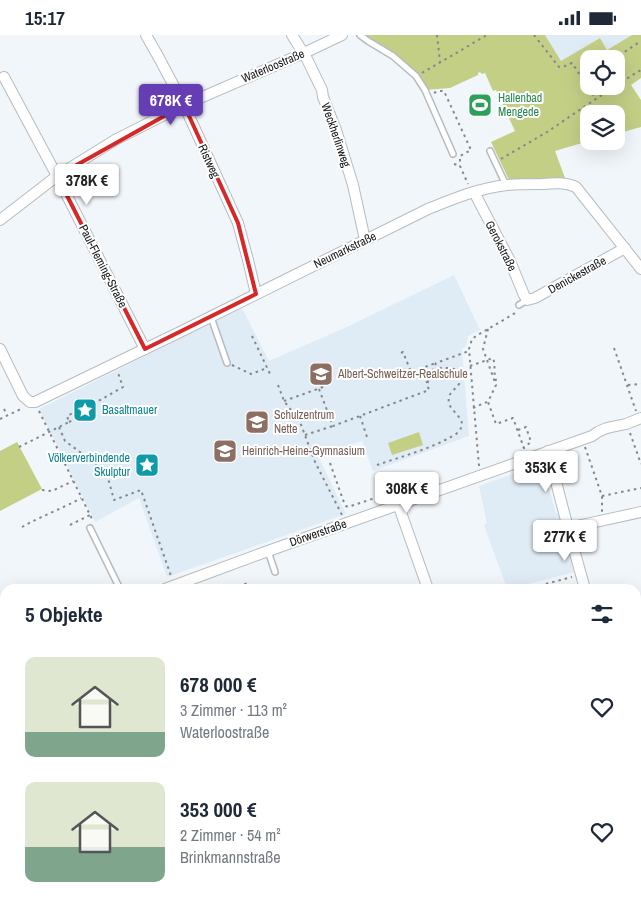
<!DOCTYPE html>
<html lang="de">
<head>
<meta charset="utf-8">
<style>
  :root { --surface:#fff; --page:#f6f6f7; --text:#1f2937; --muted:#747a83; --accent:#653eb6 }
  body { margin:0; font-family:"Archivo Narrow",sans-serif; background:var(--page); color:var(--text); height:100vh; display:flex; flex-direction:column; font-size:19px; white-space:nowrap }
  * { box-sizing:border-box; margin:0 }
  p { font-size:16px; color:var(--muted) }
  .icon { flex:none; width:28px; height:28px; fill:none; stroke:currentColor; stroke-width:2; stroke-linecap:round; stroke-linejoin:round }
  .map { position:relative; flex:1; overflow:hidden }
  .panel { position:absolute; left:0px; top:549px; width:641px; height:321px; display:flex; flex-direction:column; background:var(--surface); border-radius:15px 15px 0 0; box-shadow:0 5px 20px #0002 }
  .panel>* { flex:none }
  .tools { position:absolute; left:580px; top:15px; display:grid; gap:10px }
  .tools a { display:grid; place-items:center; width:45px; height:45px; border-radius:10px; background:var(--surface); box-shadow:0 5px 20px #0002; font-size:25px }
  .price { position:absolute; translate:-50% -42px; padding:0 11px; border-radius:5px; background:#fff; color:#222; font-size:16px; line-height:32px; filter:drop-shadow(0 1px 2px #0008) }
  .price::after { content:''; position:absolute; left:50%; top:30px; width:15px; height:11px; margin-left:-8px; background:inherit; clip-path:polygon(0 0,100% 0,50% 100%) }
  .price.current { background:var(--accent); color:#fff }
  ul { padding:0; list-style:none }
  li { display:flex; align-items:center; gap:15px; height:125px; padding:0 25px }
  li span { display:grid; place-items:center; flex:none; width:140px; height:100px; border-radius:10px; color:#555 }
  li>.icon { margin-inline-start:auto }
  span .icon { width:60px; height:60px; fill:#fffc; stroke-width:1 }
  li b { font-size:21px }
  h2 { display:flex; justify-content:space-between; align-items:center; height:60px; padding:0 25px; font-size:21px }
  .status { display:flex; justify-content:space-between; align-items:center; height:35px; padding:0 25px; background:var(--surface); direction:ltr }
  .status svg { height:14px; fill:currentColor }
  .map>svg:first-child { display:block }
  .built { fill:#dfebf5 }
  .green { fill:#c4cf86; fill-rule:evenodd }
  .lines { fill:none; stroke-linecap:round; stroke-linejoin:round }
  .service-casing { stroke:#b6bcc0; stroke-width:8 }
  .minor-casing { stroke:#b6bcc0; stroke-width:12 }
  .path { stroke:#85888b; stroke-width:2; stroke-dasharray:2.5 4; stroke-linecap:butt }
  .service { stroke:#fff; stroke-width:5 }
  .minor { stroke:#fff; stroke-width:10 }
  .marked { fill:none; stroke:#d62828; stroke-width:4; stroke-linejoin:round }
  .labels { text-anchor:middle; stroke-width:4; stroke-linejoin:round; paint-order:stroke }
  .street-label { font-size:12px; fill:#151618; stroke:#fff }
  .leisure-label { font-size:12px; fill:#27864d; stroke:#fff; text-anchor:start }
  .education-label { font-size:12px; fill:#785e54; stroke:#fff; text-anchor:start }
  .culture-label { font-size:12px; fill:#0d838f; stroke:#fff; text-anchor:start }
</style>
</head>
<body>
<div class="status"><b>15:17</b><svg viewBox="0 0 49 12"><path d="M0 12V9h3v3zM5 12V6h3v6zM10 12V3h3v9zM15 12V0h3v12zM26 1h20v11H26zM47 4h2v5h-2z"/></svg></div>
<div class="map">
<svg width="641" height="869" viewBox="0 0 641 869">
  <rect width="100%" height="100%" fill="#f1f6fb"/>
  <g class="built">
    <path d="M545 0H632L607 15 600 3 561 27Z"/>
    <path d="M454 240 480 295 468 301 466 311 462 314 469 401 373 436 362 406 318 421 346 479 167 542 139 463 95 487 39 374 242 273 269 326 349 291Z"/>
    <path d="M541 429 546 432 548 439 549 453 555 475 556 478 563 482V492L574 537 510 554 505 548 484 490 487 488 479 451Z"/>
  </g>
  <g class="green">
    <path d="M361 0H545L561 26 600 3 607 15 632 0H641V43L631 50 641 65V92L616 99V79H589V106L555 116 565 143 511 149 491 107 515 96 496 55 493 56 485 38 482 39 480 37 478 38V40L450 53 425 55 416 41ZM589 24H616V51H589Z"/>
    <path d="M419 397 423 410 392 420 388 408Z"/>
    <path d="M17 407 42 454 0 476V416Z"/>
  </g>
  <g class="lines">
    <g class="service-casing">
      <g id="service">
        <path d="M360 0 368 6 393 21 416 41 425 55 453 119"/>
        <path d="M490 116 506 150"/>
        <path d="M519 270 527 265"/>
        <path d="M211 282 227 328"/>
        <path d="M90 493 120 554"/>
        <path d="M268 516 275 537"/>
        <path d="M276 869 287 865"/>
      </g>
    </g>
    <g class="minor-casing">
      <g id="minor">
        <path d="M146 0 159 23 184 70 238 188 248 225 256 259"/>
        <path d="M292 0 307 24 322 55 323 62 336 95 353 150 365 205"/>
        <path d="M4 42 57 141 145 314"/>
        <path d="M474 157 510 226 524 260 527 265 535 263 625 213"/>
        <path d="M0 185 57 141 115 105 184 70 304 18 342 0"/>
        <path d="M0 314 23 361 30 367H35L178 298 428 174C453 164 479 153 507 150 518 149 530 149 542 149 554 148 565 147 576 152L641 234"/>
        <path d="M548 416 568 493 585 554"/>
        <path d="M398 469 428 554"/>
        <path d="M568 493 641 477"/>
        <path d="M165 554 268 516 592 401C603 392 613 392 626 389 631 387 636 385 641 383"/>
        <path d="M0 613 5 611"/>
        <path d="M636 645 641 643"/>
        <path d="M636 723 641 736"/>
        <path d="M0 857 6 869"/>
        <path d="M145 865 147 869"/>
        <path d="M389 865 391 869"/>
      </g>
    </g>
    <g class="path">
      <path d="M437 0 440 27"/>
      <path d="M534 0 559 32 565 31 572 28 596 64"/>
      <path d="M614 24 641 6"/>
      <path d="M422 38 487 0"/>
      <path d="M582 44 588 40"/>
      <path d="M616 50 641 35"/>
      <path d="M434 58 438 56H444L471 115 460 121V131L468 149"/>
      <path d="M501 124 547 97 615 51"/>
      <path d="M454 129 460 131"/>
      <path d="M488 294 483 314 496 350 488 367 496 389 513 383 525 416"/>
      <path d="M252 301 271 341"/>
      <path d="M614 313 636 376"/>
      <path d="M401 318 403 317 411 337 436 328"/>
      <path d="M232 330 251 339 267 333"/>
      <path d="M470 331 493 323C496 331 493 337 496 345H494"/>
      <path d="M422 334 427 348"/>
      <path d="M278 350 284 366 300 387 315 427 342 480"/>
      <path d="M628 350 641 349"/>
      <path d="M319 354 333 391 429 355 427 349 436 328 469 316"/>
      <path d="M284 366 326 351"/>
      <path d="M473 373 487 367"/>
      <path d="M4 374 7 380"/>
      <path d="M39 376 93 486"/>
      <path d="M360 381 367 402"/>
      <path d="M0 384 23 373"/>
      <path d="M69 387 93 375 91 370"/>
      <path d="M59 392 65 406 110 439 108 443 114 465 141 455 171 541"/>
      <path d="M518 395 526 392 531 407 523 413"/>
      <path d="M630 398 641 429"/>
      <path d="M305 400 333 391"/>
      <path d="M19 412 69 387 67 381 102 364 123 352 118 338"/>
      <path d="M585 412 602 461V477"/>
      <path d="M330 428 342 462V463L346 471 348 472 375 463"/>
      <path d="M377 430C400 422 427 415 449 403 452 401 456 400 458 397 470 385 451 378 449 368 447 358 454 356 459 349 461 347 461 345 461 342 460 331 443 333 435 333"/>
      <path d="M479 431 469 314 472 304 476 301 517 277"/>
      <path d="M384 449 395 446"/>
      <path d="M42 455 52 456 73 446"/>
      <path d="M602 461 641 453"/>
      <path d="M70 490 90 480"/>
      <path d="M22 492C41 481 62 474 81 463"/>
      <path d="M55 554 59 552H64"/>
      <path d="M243 554 242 550 248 548"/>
      <path d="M527 554 572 542"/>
      <path d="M488 865 490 869"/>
      <path d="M546 865 548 869"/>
    </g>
    <use href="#service" class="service"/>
    <use href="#minor" class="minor"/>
  </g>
  <path class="marked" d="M184 70 238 188 256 259 145 314 57 141Z"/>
  <defs>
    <g id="stadium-square" transform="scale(1.25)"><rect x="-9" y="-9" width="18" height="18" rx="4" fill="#2e9e5b" stroke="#fff"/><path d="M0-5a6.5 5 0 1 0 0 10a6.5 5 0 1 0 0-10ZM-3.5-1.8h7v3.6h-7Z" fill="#fff"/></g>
    <g id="school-square" transform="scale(1.25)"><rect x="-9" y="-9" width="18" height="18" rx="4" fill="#8d6e63" stroke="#fff"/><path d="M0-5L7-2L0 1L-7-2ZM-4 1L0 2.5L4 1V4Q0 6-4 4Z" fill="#fff"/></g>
    <g id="sight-square" transform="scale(1.25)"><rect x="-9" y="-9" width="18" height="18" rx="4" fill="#0f9aa8" stroke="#fff"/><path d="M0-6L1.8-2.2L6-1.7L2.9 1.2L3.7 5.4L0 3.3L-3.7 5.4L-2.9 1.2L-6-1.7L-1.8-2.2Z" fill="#fff"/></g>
  </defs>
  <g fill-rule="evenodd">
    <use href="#stadium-square" x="480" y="70"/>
    <use href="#school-square" x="321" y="339"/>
    <use href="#sight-square" x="85" y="375"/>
    <use href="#school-square" x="257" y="387"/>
    <use href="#school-square" x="225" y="416"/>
    <use href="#sight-square" x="147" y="430"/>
  </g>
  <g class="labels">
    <g class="street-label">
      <text transform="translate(273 31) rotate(-23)" y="4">Waterloostraße</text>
      <text transform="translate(336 100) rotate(71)" y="4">Weckherlinweg</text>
      <text transform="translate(209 126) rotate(66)" y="4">Ristweg</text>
      <text transform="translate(501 211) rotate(63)" y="4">Gerokstraße</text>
      <text transform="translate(345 215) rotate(-26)" y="4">Neumarkstraße</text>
      <text transform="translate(103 231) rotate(63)" y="4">Paul-Fleming-Straße</text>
      <text transform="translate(577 240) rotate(-29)" y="4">Denickestraße</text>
      <text transform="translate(318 498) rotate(-19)" y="4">Dörwerstraße</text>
    </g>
    <g class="leisure-label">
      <text x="498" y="67">Hallenbad<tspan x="498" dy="14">Mengede</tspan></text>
    </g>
    <g class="education-label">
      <text x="338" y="343">Albert-Schweitzer-Realschule</text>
      <text x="274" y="384">Schulzentrum<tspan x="274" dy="14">Nette</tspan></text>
      <text x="242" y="420">Heinrich-Heine-Gymnasium</text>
    </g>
    <g class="culture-label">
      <text x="102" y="379">Basaltmauer</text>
      <text x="130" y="427" text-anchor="end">Völkerverbindende<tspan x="130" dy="14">Skulptur</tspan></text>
    </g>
  </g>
</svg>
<div class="tools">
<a><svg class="icon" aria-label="locate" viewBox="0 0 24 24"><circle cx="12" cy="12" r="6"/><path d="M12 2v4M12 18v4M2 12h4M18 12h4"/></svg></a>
<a><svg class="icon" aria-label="layers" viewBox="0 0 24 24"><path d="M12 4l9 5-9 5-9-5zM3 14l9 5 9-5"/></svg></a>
</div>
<b class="price current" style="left:171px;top:91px">678K €</b>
<b class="price" style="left:87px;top:171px">378K €</b>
<b class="price" style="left:546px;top:458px">353K €</b>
<b class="price" style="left:407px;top:479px">308K €</b>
<b class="price" style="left:565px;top:527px">277K €</b>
<section class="panel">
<h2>5 Objekte<svg class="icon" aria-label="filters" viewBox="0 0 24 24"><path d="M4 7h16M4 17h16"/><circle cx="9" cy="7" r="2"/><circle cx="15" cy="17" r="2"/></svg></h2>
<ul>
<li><span style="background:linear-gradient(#dfe7d0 75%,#7fa58c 0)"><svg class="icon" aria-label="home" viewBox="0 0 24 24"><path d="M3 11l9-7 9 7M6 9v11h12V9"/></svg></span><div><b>678 000 €</b><p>3 Zimmer · 113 m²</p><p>Waterloostraße</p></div><svg class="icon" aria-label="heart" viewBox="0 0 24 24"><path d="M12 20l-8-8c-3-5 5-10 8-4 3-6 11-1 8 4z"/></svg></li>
<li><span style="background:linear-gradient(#dfe7d0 65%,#7fa58c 0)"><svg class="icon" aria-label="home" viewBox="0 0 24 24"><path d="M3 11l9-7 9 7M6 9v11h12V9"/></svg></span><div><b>353 000 €</b><p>2 Zimmer · 54 m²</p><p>Brinkmannstraße</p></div><svg class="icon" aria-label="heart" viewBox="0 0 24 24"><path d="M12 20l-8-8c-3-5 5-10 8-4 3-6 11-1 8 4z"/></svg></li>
</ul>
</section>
</div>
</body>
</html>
